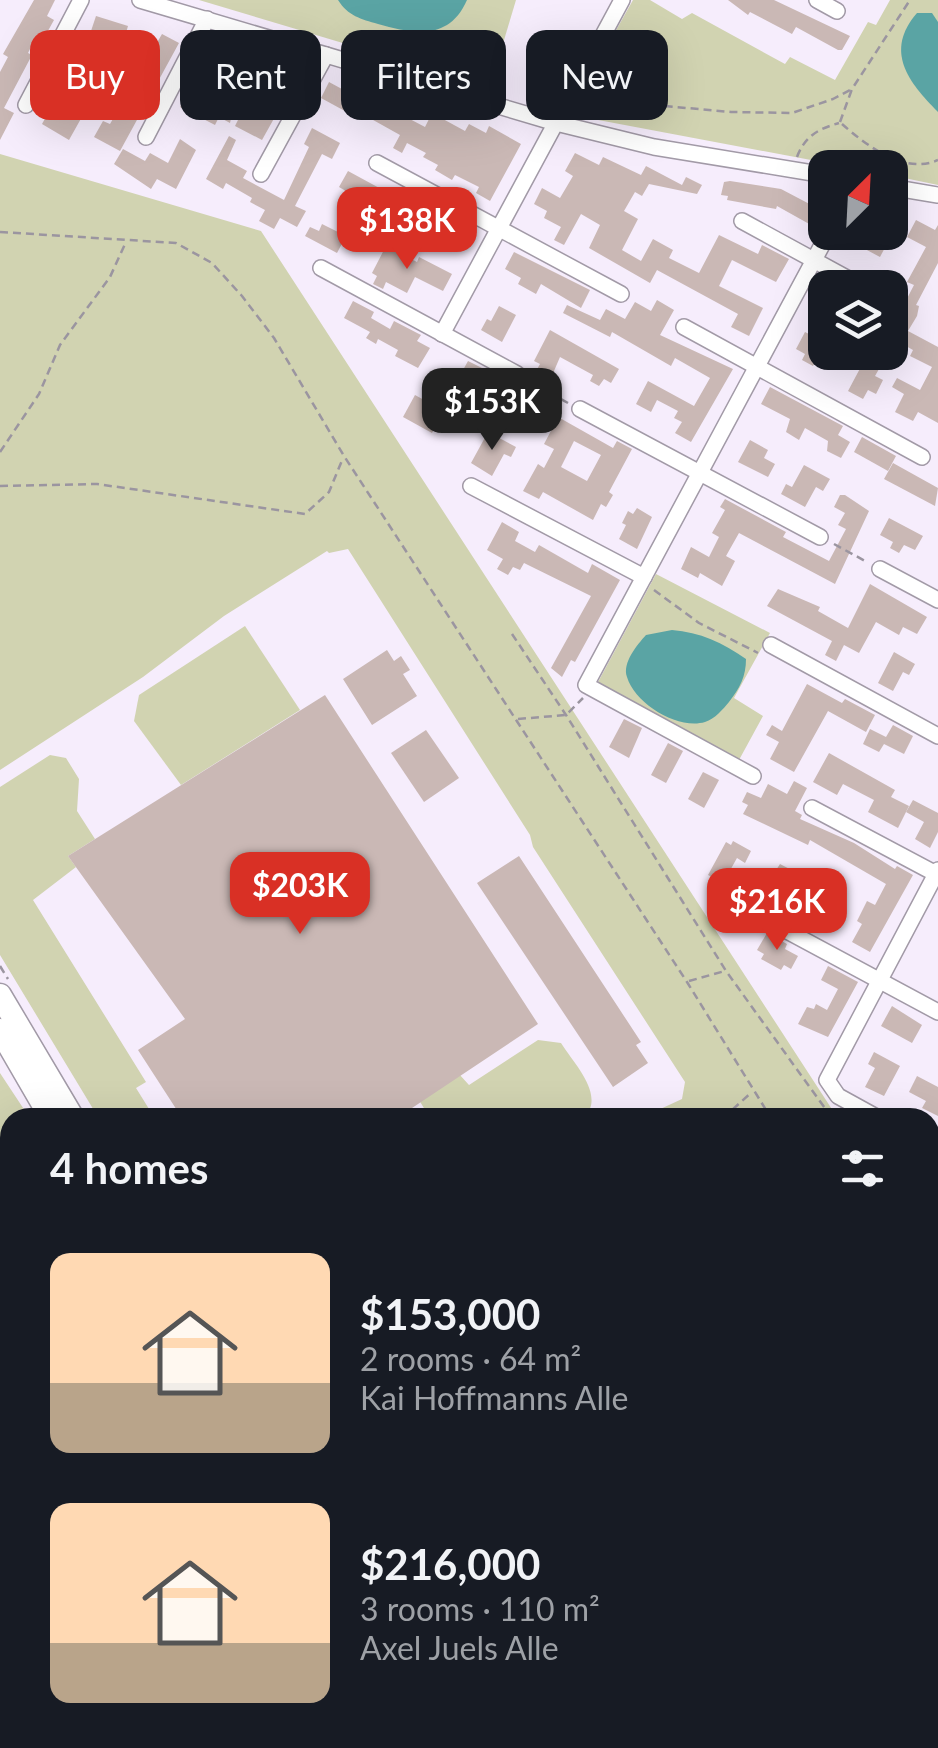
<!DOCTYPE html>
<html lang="en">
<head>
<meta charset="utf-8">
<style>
  :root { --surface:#171b24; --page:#20242c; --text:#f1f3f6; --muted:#9ea1a6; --accent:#d93025 }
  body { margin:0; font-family:Lato,sans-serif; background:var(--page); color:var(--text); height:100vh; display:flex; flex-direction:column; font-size:38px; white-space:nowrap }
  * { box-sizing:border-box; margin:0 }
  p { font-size:32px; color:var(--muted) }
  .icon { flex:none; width:55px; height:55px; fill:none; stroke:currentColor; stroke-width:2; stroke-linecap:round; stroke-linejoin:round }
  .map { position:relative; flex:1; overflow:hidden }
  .panel { position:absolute; left:0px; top:1108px; width:940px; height:642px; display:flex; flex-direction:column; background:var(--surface); border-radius:30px 30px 0 0; box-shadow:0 10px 40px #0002 }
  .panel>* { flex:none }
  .guide { position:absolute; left:30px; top:30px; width:880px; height:90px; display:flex; gap:20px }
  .needle { width:65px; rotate:24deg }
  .fabs { position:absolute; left:808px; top:150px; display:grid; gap:20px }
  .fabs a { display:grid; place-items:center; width:100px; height:100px; border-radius:20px; background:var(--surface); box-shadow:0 10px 40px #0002; font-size:50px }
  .price { position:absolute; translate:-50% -85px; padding:0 22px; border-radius:20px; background:var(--accent); color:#fff; font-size:32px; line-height:65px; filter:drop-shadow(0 2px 5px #0008) }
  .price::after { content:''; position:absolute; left:50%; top:60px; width:30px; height:22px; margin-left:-15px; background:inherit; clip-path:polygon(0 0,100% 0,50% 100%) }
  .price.current { background:#222; color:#fff }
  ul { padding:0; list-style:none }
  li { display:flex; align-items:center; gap:30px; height:250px; padding:0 50px }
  li span { display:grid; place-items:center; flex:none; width:280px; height:200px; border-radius:20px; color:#555 }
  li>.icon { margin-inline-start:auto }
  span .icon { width:120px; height:120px; fill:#fffc; stroke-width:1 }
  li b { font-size:42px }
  h2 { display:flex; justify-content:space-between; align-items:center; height:120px; padding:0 50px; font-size:42px }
  .pill { padding:0 35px; border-radius:20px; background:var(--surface); box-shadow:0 10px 40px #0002; font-size:35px; line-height:90px }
  .pill.current { background:var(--accent); color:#fff }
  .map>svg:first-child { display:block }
  .green { fill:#d1d3b1 }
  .water { fill:#5aa4a4 }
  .building { fill:#cab8b5; fill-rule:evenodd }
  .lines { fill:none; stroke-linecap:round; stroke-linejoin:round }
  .minor-casing { stroke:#a29aa7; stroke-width:18 }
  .secondary-casing { stroke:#a29aa7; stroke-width:25 }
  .primary-casing { stroke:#a29aa7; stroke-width:28 }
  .path { stroke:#9b95a0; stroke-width:2.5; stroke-dasharray:8 5; stroke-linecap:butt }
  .minor { stroke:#fff; stroke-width:15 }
  .secondary { stroke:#fff; stroke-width:22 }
  .primary { stroke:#fff; stroke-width:25 }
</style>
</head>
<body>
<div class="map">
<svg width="938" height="1748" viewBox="0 0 938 1748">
  <rect width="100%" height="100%" fill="#f6edfc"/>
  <g class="green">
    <path d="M199 0H516L490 87Z"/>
    <path d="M633 0H650L682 19 692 13 785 64 790 57 835 80 868 22 876 25 890 0H938V185L890 175V168L848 167 577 116 573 107Z"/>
    <path d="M0 154 261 231 837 1117H643L682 1099 685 1082 533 847 530 835 348 549 329 553 327 551 224 616 143 677 0 770Z"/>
    <path d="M656 574 770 633 734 698 763 716 739 760 597 684Z"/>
    <path d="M245 626 300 710 181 785 134 721 139 695Z"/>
    <path d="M50 755 66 758 79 779 77 811 95 839 68 856 76 867 33 900 146 1082 136 1088 154 1117H98L0 955V787Z"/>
    <path d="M538 1040 561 1043C574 1064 605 1094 585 1117L430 1118 419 1100 459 1074 469 1085Z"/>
    <path d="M0 1073 29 1117 10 1118V1414L0 1428Z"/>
    <path d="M938 1369V1748H514L521 1740H930V1376Z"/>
  </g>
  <g class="water">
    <path d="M338 0H467C449 41 414 34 378 24 361 19 348 16 338 0Z"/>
    <path d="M917 13H932L938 22V112C908 82 884 51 917 13Z"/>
    <path d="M672 630C700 632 723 643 746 659 746 676 740 688 729 702 723 709 715 719 705 722 678 730 635 704 627 677 622 663 637 645 646 635Z"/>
  </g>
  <g class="building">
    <path d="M34 0H55L47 16 54 20 44 38 37 35 28 53 32 55 4 108 14 113 0 140V72L8 57 3 54Z"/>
    <path d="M728 0H774L850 36 842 50H838L796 27 792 34 750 12 748 15Z"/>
    <path d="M96 16 128 26 123 43 90 34Z"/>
    <path d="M162 34 179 43 120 151 94 137 103 121 110 124Z"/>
    <path d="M216 48 248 57 243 76 232 73 230 79 209 73Z"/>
    <path d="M267 64 296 79 262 140 235 126 247 102 261 109 272 89 258 82Z"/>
    <path d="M72 69 89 78 72 109 83 115 69 140 42 124Z"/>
    <path d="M198 71 211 78 204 90 234 106 230 123 219 117 215 125 180 107Z"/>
    <path d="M329 82 364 101 366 96 425 127 432 113 465 131 469 124 486 133 489 126 521 144 490 201 476 193 479 187 455 175 452 180 435 170 438 165 423 157 426 153 407 143 402 153 393 148 400 135 357 111 354 116 321 98Z"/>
    <path d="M312 128 340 143 332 159 322 154 295 206 306 211 297 227 280 218 274 229 259 221 265 210 250 202 252 198 226 183 223 189 206 179 229 136 236 140 227 160 247 171 243 178 284 200 309 147 304 144Z"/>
    <path d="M180 139 196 150 176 189 157 179 151 189 114 164 123 149 145 161 150 153 168 163Z"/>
    <path d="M575 153 599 165 603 157 641 175 646 166 682 185 686 177 702 185 697 194 649 184 642 196 635 192 624 211 638 219 622 250 641 261 653 239 673 250 669 258 699 273 719 235 758 254 762 245 789 259 776 282 732 260 719 286 763 308 749 336 731 327 738 314 657 270 650 283 589 248 600 225 581 214 564 245 554 240 561 227 544 218 547 211 534 204 542 188 560 198 573 176 565 171Z"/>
    <path d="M348 171 394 196 397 192 474 234 466 250 387 208 384 213 339 187Z"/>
    <path d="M730 181 781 189 819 209 811 225 777 206 776 209 727 200 728 196 721 195 724 182Z"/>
    <path d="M916 220 935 230 938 225V263L916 305 919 306 917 316 908 331 938 347V423L918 412 913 421 895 412 904 394 892 387 897 378 920 390 932 367 910 356 913 350 890 337V317L896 320 914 285 907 282 926 247 907 237Z"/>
    <path d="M322 224 346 236 337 253 305 236 310 227 319 231Z"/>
    <path d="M854 232H875L889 240 880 257 850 241Z"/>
    <path d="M386 246 417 262 419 257 452 274 443 291 415 277 407 293 386 282 383 289 373 284 377 276 372 273Z"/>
    <path d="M514 252 590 290 581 308 541 284 536 294 518 284 521 278 505 269Z"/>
    <path d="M657 300 674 310 660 335 733 369 691 442 675 433 682 422 674 418 678 411 657 400 651 412 636 404 648 381 694 406 710 378 675 358 671 366 612 332 610 337 563 313 567 305 600 320 606 309 625 319 635 302 651 311Z"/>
    <path d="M353 301 374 312 371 318 390 329 394 321 421 335 417 341 430 348 418 368 395 356 398 350 378 339 376 344 366 338 370 332 344 318Z"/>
    <path d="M499 306 516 315 502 342 481 330 487 319 491 321Z"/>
    <path d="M550 330 619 369 611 383 604 379 599 386 590 381 593 375 560 357 545 392 539 399 536 398 525 418 481 395 477 404 452 390 468 361 486 370 483 375 522 396 540 364 534 361Z"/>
    <path d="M805 332 825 342V359L819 356 813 366 802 360 805 354 796 349Z"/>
    <path d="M864 361 879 369 875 376 883 380 876 394 868 390 863 399 848 391Z"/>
    <path d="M770 387 843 426 838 435 850 442 841 458 827 451 828 441 805 428 799 440 786 432 790 419 761 404Z"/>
    <path d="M415 395 444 411 432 433 403 417Z"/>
    <path d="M551 413 613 448 617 441 632 449 609 492 613 495 606 507 601 504 593 520 543 492 539 499 523 491 538 464 544 468 554 449 544 444 553 427 546 423ZM574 441 601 455 587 481 561 467Z"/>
    <path d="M488 432 516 447 511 457 504 454 492 476 471 463Z"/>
    <path d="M862 437 896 456 888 471 854 452Z"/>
    <path d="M750 440 768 450 764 458 775 464 768 477 738 462Z"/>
    <path d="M893 463 938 488 935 506 884 479Z"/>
    <path d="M804 465 830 479 823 491 816 487 805 507 781 494 786 484 792 487Z"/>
    <path d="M840 495H845L869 511 835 584 739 533 726 556 735 561 722 586 700 573 698 578 681 569 691 547 709 557 719 537 712 533 725 510 720 507 725 499 786 532 783 537 829 561 846 529 838 525 845 513 834 507Z"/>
    <path d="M637 508 652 517 637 549 619 539 626 525 622 523 628 511 633 514Z"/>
    <path d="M889 518 923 536 915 550 904 545 899 553 890 548 893 542 880 535Z"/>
    <path d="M502 522 519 532 515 541 535 552 539 545 588 573 592 564 620 580 575 662 571 660 562 677 551 668 591 596 524 563 520 570 513 567 508 575 497 569 503 559 487 550Z"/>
    <path d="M870 584 927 617 917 634 903 627 899 635 876 622 859 653 844 645 836 661 825 655 832 641 767 606 778 589 820 607 818 611 848 628Z"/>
    <path d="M387 650 394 661 401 656 410 670 403 674 417 696 372 725 343 679Z"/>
    <path d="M894 652 915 664 909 675 903 672 893 691 878 683Z"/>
    <path d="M807 684 842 703 845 699 875 715 866 732 828 711 794 772 770 759 779 742 766 735 772 725 782 731Z"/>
    <path d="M325 695 538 1024 397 1118H182L138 1050 185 1019 68 856Z"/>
    <path d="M624 719 642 728 629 758 609 747Z"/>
    <path d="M893 725 913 736 904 754 884 744 879 752 863 744 870 729 886 737Z"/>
    <path d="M426 730 459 778 424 802 391 753Z"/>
    <path d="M668 743 683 751 666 783 651 775Z"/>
    <path d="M829 753 895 790 891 797 909 806 898 828 868 812 874 800 843 784 837 795 813 782Z"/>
    <path d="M703 772 719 780 704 808 688 799Z"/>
    <path d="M794 781 807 788 795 811 802 815 800 819 854 843 895 869 897 866 913 875 870 952 852 942 862 924 857 921 867 901 875 905 886 884 810 840 808 845 743 814 748 805 742 802 747 792 761 798 768 784 787 794Z"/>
    <path d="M913 800 938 813V832L930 848 915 839 924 822 906 812Z"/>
    <path d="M733 841 751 851 745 863 737 858 723 883 708 875 726 842 731 845Z"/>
    <path d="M519 856 641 1042 636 1045 648 1063 613 1087 477 883Z"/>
    <path d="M780 864 801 875 795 888 790 885 780 905 761 893Z"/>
    <path d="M824 895 840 903 826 929 810 921Z"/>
    <path d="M767 933 787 944 785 949 798 956 791 969 784 965 781 970 761 959 764 954 757 950Z"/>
    <path d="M828 966 858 982 828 1037 798 1024 807 1007 814 1009 816 1004 827 1010 838 989 821 980Z"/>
    <path d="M892 1006 922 1025 912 1043 881 1026Z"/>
    <path d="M874 1052 900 1066 884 1096 865 1087 875 1068 868 1064Z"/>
    <path d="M917 1076 938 1087V1116L922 1108 926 1101 909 1092Z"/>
  </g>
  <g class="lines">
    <g class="minor-casing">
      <g id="minor">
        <path d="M140 0 556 123 654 147 825 175"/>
        <path d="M817 0 837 11"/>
        <path d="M26 105 81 0"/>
        <path d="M146 137 207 19"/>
        <path d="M377 163 621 294"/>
        <path d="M261 174 326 55"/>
        <path d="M890 187 938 195"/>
        <path d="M742 221 865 288"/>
        <path d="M321 268 517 374"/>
        <path d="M684 327 922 457"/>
        <path d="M442 334 622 0"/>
        <path d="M580 409 820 537"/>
        <path d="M471 486 644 577"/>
        <path d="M880 569 938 600"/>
        <path d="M771 645 938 736"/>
        <path d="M753 776 586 685 829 232"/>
        <path d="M812 808 938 875"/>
        <path d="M737 904 938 1012"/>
        <path d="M878 1118 838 1096 827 1080 938 870"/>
        <path d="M930 1146 938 1150"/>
        <path d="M0 1572 10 1559"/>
        <path d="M74 1748V1740"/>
      </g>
    </g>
    <g class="secondary-casing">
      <g id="secondary">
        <path d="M0 995 73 1118"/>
        <path d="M0 1030 51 1118"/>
        <path d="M361 1740 365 1748"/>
        <path d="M400 1740 404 1748"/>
      </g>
    </g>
    <g class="primary-casing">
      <g id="primary">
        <path d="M930 1323 938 1316"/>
        <path d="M930 1348 938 1340"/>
        <path d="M378 1740 383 1748"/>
        <path d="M435 1748 445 1740"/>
        <path d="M480 1748 489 1740"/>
      </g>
    </g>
    <g class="path">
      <path d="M587 99 731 112 792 113 833 99 852 89"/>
      <path d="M840 122 852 89 910 0"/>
      <path d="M842 124C867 146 905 175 938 160"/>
      <path d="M797 157C805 136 818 129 839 123"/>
      <path d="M0 232 176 243 212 263 242 296 274 338 344 456 687 982 771 1118"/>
      <path d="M527 380 568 403"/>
      <path d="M0 452 39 394 60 345 110 277 125 244"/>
      <path d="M0 486 97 484 305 514 329 492 343 458"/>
      <path d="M834 544 867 562"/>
      <path d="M654 590 699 623 758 653"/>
      <path d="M512 634 566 715 726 971 832 1118"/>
      <path d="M518 719 566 715 583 698"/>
      <path d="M0 966 8 979"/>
      <path d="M689 981 725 971"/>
      <path d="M723 1118 752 1092"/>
      <path d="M0 1198 10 1203"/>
      <path d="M930 1263 938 1276"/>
      <path d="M0 1418 10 1405"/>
      <path d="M930 1438 938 1437"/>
      <path d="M817 1740 819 1748"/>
      <path d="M926 1740 938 1746"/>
      <path d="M508 1748 514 1740"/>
      <path d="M544 1748 563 1740"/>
    </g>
    <use href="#minor" class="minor"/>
    <use href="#secondary" class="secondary"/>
    <use href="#primary" class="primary"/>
  </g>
</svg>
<div class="fabs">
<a><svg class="needle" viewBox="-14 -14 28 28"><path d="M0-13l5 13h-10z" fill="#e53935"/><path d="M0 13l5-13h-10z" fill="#9ea1a6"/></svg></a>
<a><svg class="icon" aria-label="layers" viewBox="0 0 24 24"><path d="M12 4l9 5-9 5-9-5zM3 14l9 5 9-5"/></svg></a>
</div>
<b class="price" style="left:407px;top:272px">$138K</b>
<b class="price current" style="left:492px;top:453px">$153K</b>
<b class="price" style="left:300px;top:937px">$203K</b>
<b class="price" style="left:777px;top:953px">$216K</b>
<div class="guide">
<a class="pill current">Buy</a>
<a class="pill">Rent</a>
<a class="pill">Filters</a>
<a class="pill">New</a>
</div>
<section class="panel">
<h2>4 homes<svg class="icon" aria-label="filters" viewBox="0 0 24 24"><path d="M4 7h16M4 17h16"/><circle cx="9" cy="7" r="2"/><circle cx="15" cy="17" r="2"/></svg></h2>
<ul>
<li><span style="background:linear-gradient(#ffd9b3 65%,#b9a48a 0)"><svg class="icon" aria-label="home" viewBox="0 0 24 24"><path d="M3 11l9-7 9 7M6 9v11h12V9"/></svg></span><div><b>$153,000</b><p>2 rooms · 64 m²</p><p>Kai Hoffmanns Alle</p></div></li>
<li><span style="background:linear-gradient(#ffd9b3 70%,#b9a48a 0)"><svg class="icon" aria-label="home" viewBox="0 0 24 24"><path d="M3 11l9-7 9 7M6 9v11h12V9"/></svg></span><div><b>$216,000</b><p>3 rooms · 110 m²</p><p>Axel Juels Alle</p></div></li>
</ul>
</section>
</div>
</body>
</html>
